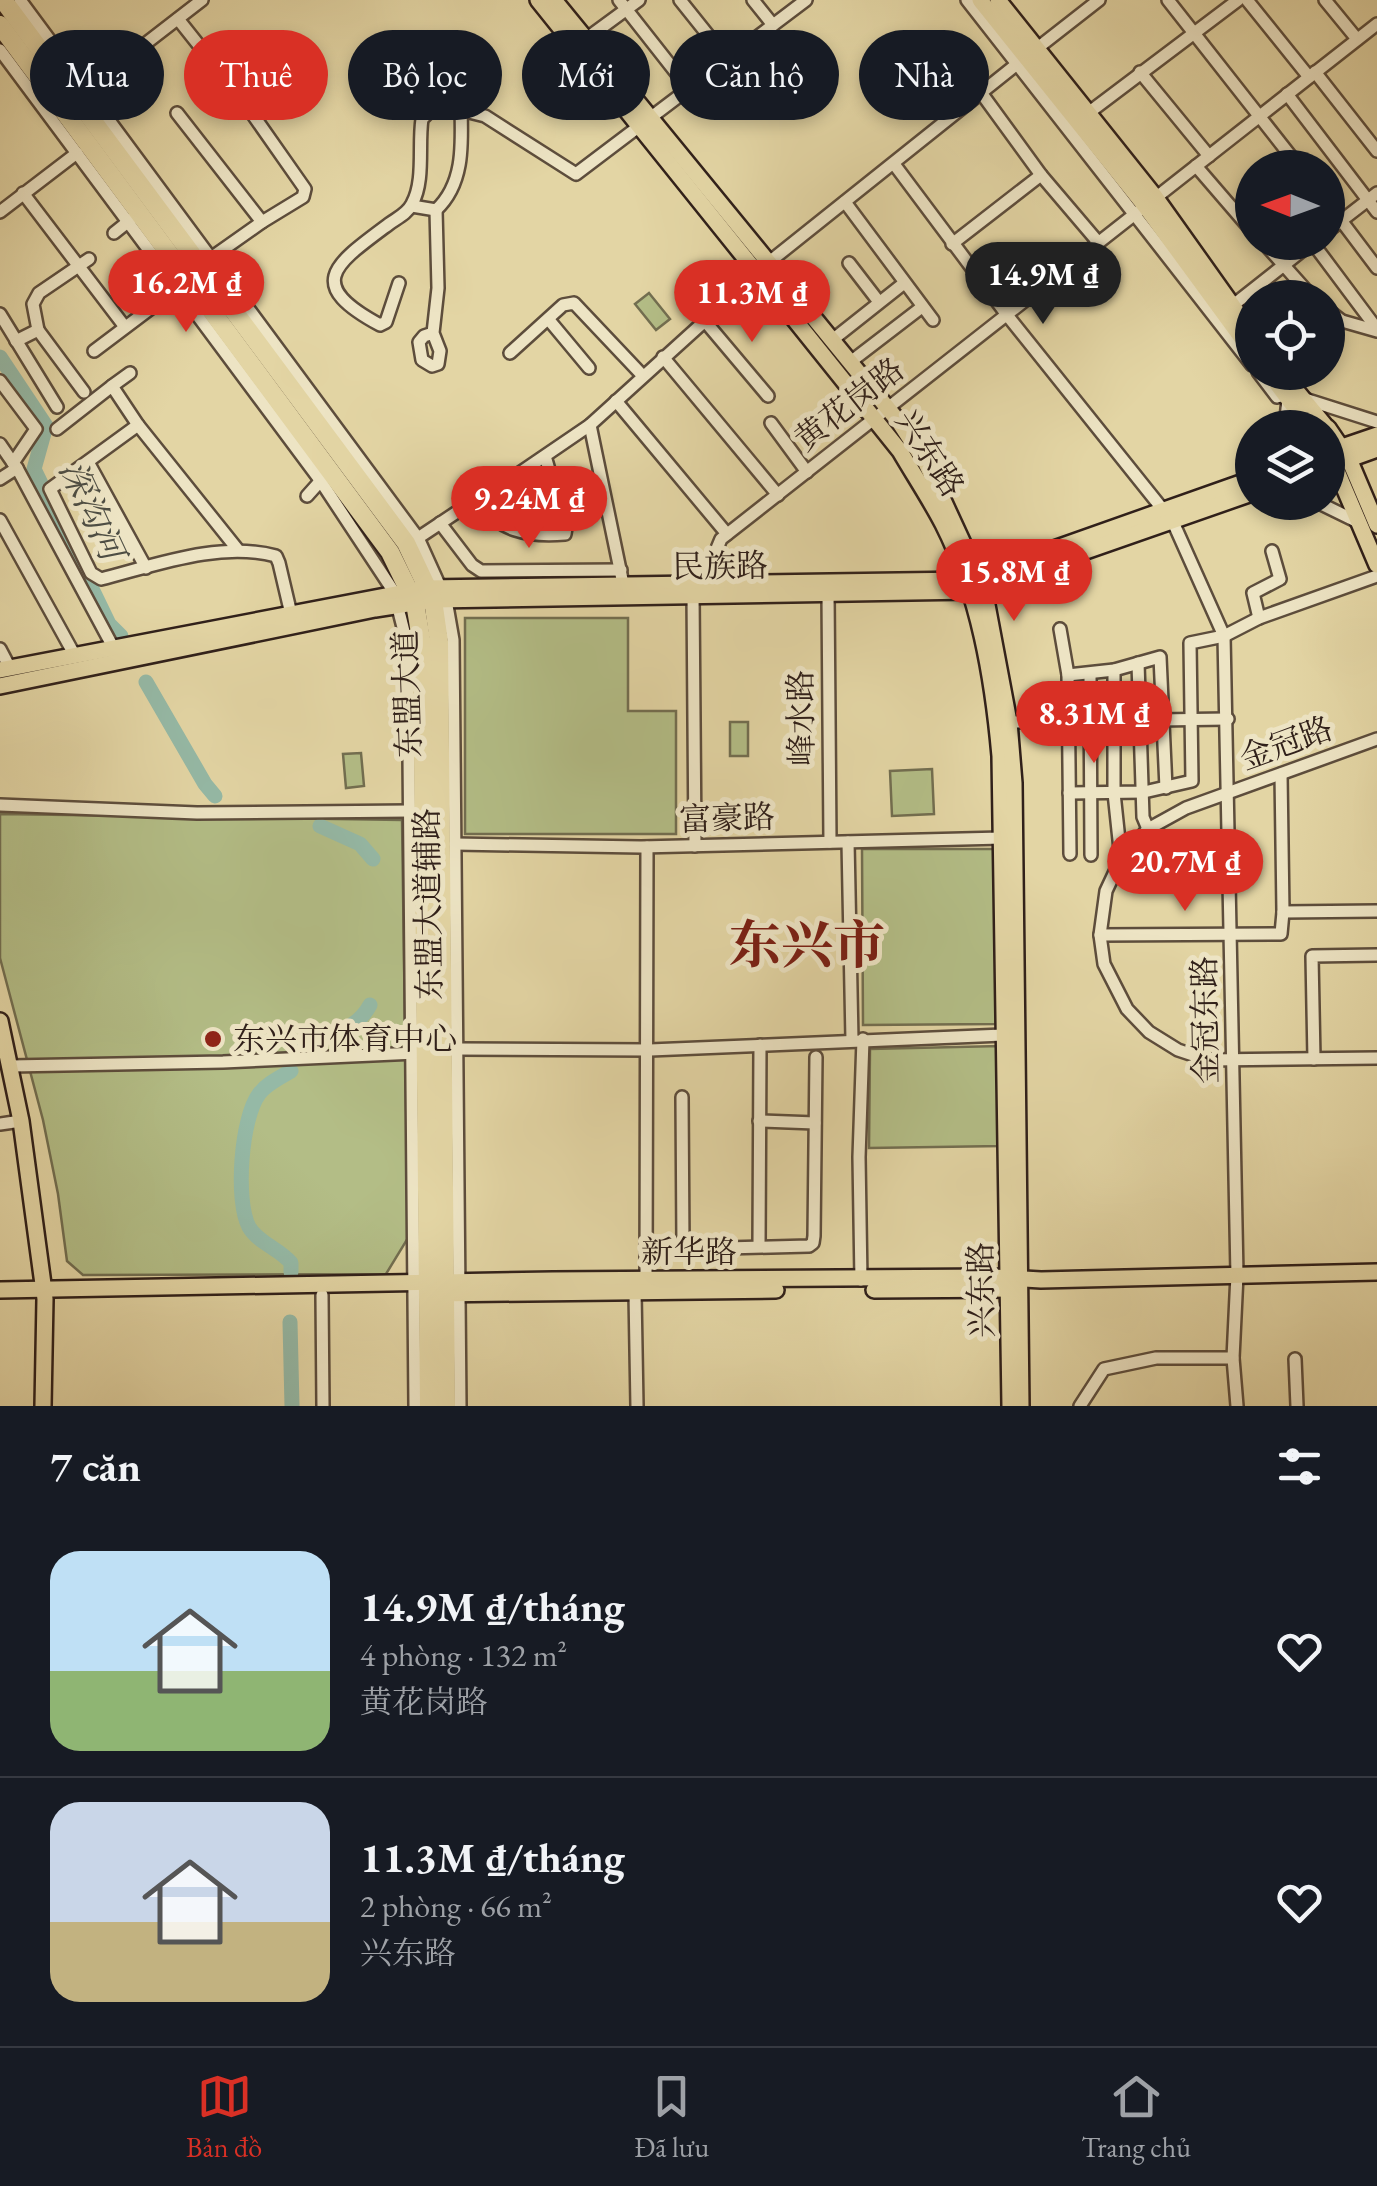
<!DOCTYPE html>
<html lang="vi">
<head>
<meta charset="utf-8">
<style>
  :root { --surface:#171b24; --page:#242831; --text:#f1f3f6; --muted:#9ea1a6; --line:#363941; --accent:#d93025 }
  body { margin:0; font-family:"EB Garamond","Noto Serif SC",serif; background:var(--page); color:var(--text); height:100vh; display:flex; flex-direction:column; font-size:38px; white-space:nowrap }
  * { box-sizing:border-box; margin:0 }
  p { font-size:32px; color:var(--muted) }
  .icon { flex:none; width:55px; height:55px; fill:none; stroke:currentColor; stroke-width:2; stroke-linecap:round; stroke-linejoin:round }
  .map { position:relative; height:1406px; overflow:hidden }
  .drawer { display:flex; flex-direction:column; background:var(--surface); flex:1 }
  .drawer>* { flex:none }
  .banner { position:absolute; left:30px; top:30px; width:1318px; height:90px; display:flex; gap:20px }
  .needle { width:65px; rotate:271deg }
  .tools { position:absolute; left:1235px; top:150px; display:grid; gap:20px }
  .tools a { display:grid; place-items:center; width:110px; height:110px; border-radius:50%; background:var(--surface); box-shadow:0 5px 15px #0003; font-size:50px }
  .price { position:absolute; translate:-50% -85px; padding:0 22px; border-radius:35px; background:var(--accent); color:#fff; font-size:32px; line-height:65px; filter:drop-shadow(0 2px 5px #0008) }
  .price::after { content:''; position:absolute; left:50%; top:60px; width:30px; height:22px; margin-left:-15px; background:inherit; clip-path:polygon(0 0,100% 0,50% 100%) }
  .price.on { background:#222; color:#fff }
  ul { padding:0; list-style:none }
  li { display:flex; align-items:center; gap:30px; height:250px; padding:0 50px }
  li+li { border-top:2px solid var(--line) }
  li span { display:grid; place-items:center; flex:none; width:280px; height:200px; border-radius:30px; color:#555 }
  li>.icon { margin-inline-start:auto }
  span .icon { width:120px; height:120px; fill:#fffc; stroke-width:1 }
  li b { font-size:42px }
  h2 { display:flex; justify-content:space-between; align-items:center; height:120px; padding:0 50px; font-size:42px }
  .pill { padding:0 35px; border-radius:45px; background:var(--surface); box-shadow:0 5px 15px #0003; font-size:35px; line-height:90px }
  .pill.on { background:var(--accent); color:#fff }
  .menu { display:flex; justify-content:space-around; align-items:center; height:140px; border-top:2px solid var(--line); background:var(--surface); font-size:28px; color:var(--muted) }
  .menu a { display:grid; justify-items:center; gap:5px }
  .menu .on { color:var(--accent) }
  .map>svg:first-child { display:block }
  .green { fill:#b3bd86; stroke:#726e50; stroke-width:2.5 }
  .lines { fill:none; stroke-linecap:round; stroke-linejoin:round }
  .river { stroke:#95b9a6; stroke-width:15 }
  .minor-casing { stroke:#5d4d3c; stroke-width:16 }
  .major-casing { stroke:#30201a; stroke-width:20 }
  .highway-casing { stroke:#30201a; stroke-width:22 }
  .minor { stroke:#ede4c4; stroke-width:11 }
  .major { stroke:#e3d5a4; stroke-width:15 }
  .highway { stroke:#e3d5a4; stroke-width:18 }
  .poi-dot { fill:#8f2418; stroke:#ede4c4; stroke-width:4 }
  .labels { text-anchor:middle; stroke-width:10; stroke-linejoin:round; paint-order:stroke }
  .street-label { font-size:32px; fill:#30201a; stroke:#ede4c4 }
  .poi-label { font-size:32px; fill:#30201a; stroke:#ede4c4; text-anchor:start }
  .water-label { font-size:35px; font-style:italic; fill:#4e4e44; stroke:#ede4c4 }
  .town-label { font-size:52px; font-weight:bold; fill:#7a1f14; stroke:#ede4c4 }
</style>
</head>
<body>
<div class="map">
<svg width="1377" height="1406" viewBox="0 0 1377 1406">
  <rect width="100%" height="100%" fill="#e3d5a4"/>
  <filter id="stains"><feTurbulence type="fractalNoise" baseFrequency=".002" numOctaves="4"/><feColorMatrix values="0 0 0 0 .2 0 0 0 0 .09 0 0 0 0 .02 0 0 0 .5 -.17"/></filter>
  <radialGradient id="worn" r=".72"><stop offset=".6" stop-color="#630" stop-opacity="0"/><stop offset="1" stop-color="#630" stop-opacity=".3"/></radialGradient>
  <g class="green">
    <path d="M649 293 670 319 656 330 635 304Z"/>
    <path d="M465 618H628V711H676V834H465Z"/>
    <rect x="730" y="722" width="18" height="34"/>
    <path d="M361 753 364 786 346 788 343 754Z"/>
    <path d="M932 769 934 814 892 816 890 771Z"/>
    <path d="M0 814 402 820 408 1238 386 1274 83 1275 67 1261 58 1194 43 1120 0 958Z"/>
    <path d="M862 849H994L996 1024 863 1025Z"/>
    <path d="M1000 1046 1001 1146 869 1148 870 1049Z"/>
  </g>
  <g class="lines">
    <g class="river">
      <path d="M0 357 46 426 34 469 109 624 121 636"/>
      <path d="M146 682 205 784 215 796"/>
      <path d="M320 826 360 844 373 859"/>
      <path d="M297 1053C321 1033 354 1035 370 1005"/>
      <path d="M291 1071C281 1077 266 1084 259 1094 241 1118 235 1201 249 1227 258 1243 280 1249 291 1263V1272"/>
      <path d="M290 1322 292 1406"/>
    </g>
    <g class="minor-casing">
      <g id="minor">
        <path d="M20 0 418 538 446 600 453 640 460 1406"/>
        <path d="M619 0 689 89"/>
        <path d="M680 0 728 60"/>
        <path d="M753 0 773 25"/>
        <path d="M967 0 1252 365"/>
        <path d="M1168 0 1300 168"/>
        <path d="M1247 0 1309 77"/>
        <path d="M1325 0 1357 39"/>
        <path d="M178 19 244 102 305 189 303 197 262 222"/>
        <path d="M586 39 639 0"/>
        <path d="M0 50 320 480 394 592 408 647 415 1406"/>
        <path d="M1035 50 1099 0"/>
        <path d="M1140 72 1209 156"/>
        <path d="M1315 72 1377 151"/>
        <path d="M83 92 202 0"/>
        <path d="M982 94 1041 175"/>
        <path d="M1287 94 1377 212"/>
        <path d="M177 113 262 222 211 258"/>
        <path d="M1087 114 1238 0"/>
        <path d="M894 164 1007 315 1164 511"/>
        <path d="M1196 166 1252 231"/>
        <path d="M23 193 125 327"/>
        <path d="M845 202 933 320"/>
        <path d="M1328 203 1377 268"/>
        <path d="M412 206 436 210C464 184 462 145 461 110"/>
        <path d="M0 212 77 153"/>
        <path d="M1328 231 1377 193"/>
        <path d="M114 233 134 217"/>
        <path d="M1263 242 1313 298"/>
        <path d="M1312 242 1377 329"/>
        <path d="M952 244 1041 175 1098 242"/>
        <path d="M768 263 1022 60"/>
        <path d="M849 263 879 302"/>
        <path d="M399 283 386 322 380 325C304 284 334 265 389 224 397 218 407 214 412 204 425 181 418 145 422 119L429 112 461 110 485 116 576 174 806 0"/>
        <path d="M1232 306 1313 242"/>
        <path d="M1328 310 1342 321 1377 331"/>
        <path d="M0 314 57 407"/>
        <path d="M549 320 589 368"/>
        <path d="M704 320 768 396"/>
        <path d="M38 330 84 392"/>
        <path d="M1328 332 1342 321"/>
        <path d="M433 333 424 336 419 342 422 360 432 366 438 364 440 351 433 333 438 288 436 210"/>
        <path d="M16 341 38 330 33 304 39 293 89 259"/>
        <path d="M831 341 903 284"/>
        <path d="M94 351 163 299"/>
        <path d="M510 353 563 305 574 303 643 376"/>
        <path d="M663 357 778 495"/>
        <path d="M849 363 922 307"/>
        <path d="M1258 372 1277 397 1285 395"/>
        <path d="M0 381 36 429 13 463 17 468 0 479"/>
        <path d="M112 386 130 373"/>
        <path d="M1305 399 1377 422"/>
        <path d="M616 401 727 534"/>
        <path d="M771 423 807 472"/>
        <path d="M138 425 50 489 91 573 101 579C156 565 220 541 276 556L279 563 291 614"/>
        <path d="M1285 428 1288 399"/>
        <path d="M57 429 112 386 138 425 238 550"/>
        <path d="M0 444 13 463"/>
        <path d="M545 456 566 528 565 534C529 537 496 532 478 498L489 494 590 425"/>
        <path d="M88 462 146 568"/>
        <path d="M17 468 113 647"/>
        <path d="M307 496 324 477"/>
        <path d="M1317 502 1360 523"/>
        <path d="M0 520 74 654"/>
        <path d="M1173 522 1224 636 1237 1275 1233 1358 1237 1406"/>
        <path d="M440 523 472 565 481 571 621 570"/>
        <path d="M418 538 478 498"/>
        <path d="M715 583 713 558 721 539 1377 24"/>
        <path d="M623 584 590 425 759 272"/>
        <path d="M828 593 830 842"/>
        <path d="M693 594 695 846"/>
        <path d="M1259 618 1253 593 1280 579 1272 551"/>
        <path d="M1060 629 1068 675 1070 854"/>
        <path d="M0 649 10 668"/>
        <path d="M1138 663 1143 817 1148 829"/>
        <path d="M1114 670V793L1121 859"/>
        <path d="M1090 674 1091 855"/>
        <path d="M1068 675 1114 670 1160 657 1166 788"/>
        <path d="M1009 722 1228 719"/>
        <path d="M1377 739 1186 808 1148 829 1121 859 1106 891 1100 935 1104 964 1127 1009 1149 1032 1178 1050 1208 1060 1377 1058"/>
        <path d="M1281 774 1283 912 1377 911"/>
        <path d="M1069 793 1144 792 1192 781 1190 643 1224 636 1259 618 1377 576"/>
        <path d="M0 805 197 813 409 811"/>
        <path d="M848 842 852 1040"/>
        <path d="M455 844 641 847 1002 838"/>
        <path d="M1100 935 1281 934 1283 912"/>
        <path d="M457 1049 650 1050 1003 1035"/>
        <path d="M1314 1059 1312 956 1377 955"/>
        <path d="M11 1066 223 1062 416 1053"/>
        <path d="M682 1097 683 1247 687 1249 809 1246 813 1243 814 1236 816 1057"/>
        <path d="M759 1121 815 1123"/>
        <path d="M0 1124 21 1121"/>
        <path d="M759 1245 760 1045"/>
        <path d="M646 1280 647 847"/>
        <path d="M861 1280 859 1157 863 1039"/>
        <path d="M635 1293 637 1406"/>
        <path d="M322 1295 323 1406"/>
        <path d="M1295 1359 1297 1406"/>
        <path d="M1080 1406 1104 1369 1156 1358H1233"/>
      </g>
    </g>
    <g class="major-casing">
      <g id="major">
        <path d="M538 0 900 451C914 475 930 499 943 524 979 595 993 677 1000 756L1010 1406"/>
        <path d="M554 0 899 422 926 463 984 589 1009 722 1014 783 1021 1406"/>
        <path d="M980 0 1145 206 1252 352"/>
        <path d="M998 0 1156 198 1252 333"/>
        <path d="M1268 372 1310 428"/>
        <path d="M1281 372 1327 428"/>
        <path d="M1328 428 1349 459 1377 525"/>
        <path d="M1328 450 1377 565"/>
        <path d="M1333 450 1377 435"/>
        <path d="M1341 462 1377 449"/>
        <path d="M0 670 427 588 966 580 1252 479"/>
        <path d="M0 686 375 609 433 600 971 591 1252 493"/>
        <path d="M0 1021 21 1121 45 1299 43 1406"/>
        <path d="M0 1290 553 1280 994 1277 1041 1280 1377 1272"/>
        <path d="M874 1290 1016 1289"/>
        <path d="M434 1294 776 1290"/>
      </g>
    </g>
    <g class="highway-casing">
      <g id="highway">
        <path d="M3 0 406 543 433 600 439 642 446 1406"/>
        <path d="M0 25 390 552 415 603 422 645 429 1406"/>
      </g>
    </g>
    <use href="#minor" class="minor"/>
    <use href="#major" class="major"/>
    <use href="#highway" class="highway"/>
  </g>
  <circle class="poi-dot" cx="213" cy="1039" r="10"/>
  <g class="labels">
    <g class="street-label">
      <text transform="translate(849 404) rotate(-38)" y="11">黄花岗路</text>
      <text transform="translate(930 453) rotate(57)" y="11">兴东路</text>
      <text transform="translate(720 566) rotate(-1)" y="11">民族路</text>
      <text transform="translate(407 694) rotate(-92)" y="11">东盟大道</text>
      <text transform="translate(801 718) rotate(-91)" y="11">峰水路</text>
      <text transform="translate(1286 743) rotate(-20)" y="11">金冠路</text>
      <text transform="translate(727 818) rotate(-2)" y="11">富豪路</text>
      <text transform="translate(428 904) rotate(-91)" y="11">东盟大道辅路</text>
      <text transform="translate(1205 1020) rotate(-91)" y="11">金冠东路</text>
      <text x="689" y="1263">新华路</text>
      <text transform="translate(981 1290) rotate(-91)" y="11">兴东路</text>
    </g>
    <g class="poi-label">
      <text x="233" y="1050">东兴市体育中心</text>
    </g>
    <g class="water-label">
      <text transform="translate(92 510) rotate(65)" y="12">深沟河</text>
    </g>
    <g class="town-label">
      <text x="807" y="963">东兴市</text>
    </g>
  </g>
  <rect width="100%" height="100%" filter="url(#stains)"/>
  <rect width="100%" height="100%" fill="url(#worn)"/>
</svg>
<div class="tools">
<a><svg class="needle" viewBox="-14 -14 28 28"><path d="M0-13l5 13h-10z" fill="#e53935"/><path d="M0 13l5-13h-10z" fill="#9ea1a6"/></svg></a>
<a><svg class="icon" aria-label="locate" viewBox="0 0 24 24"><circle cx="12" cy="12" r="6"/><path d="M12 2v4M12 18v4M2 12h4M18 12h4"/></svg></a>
<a><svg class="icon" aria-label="layers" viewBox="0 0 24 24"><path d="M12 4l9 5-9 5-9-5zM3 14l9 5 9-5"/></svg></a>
</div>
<b class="price on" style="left:1043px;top:327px">14.9M ₫</b>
<b class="price" style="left:186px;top:335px">16.2M ₫</b>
<b class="price" style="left:752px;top:345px">11.3M ₫</b>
<b class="price" style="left:529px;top:551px">9.24M ₫</b>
<b class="price" style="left:1014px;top:624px">15.8M ₫</b>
<b class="price" style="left:1094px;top:766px">8.31M ₫</b>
<b class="price" style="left:1185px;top:914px">20.7M ₫</b>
<div class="banner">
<a class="pill">Mua</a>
<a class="pill on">Thuê</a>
<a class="pill">Bộ lọc</a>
<a class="pill">Mới</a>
<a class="pill">Căn hộ</a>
<a class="pill">Nhà</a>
</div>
</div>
<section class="drawer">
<h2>7 căn<svg class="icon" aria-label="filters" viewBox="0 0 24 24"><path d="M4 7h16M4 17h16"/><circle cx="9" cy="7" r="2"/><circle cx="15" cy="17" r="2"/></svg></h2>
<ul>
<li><span style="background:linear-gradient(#bfe0f5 60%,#8fb573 0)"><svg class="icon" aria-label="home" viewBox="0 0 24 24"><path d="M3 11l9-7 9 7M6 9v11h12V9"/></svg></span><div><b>14.9M ₫/tháng</b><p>4 phòng · 132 m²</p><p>黄花岗路</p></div><svg class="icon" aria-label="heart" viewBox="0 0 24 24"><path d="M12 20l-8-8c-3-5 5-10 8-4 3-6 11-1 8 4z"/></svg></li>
<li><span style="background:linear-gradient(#c9d6e8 60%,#c2b280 0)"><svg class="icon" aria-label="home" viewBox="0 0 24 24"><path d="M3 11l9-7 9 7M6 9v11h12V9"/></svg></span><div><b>11.3M ₫/tháng</b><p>2 phòng · 66 m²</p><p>兴东路</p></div><svg class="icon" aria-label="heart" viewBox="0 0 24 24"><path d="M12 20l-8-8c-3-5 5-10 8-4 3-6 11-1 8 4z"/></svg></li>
</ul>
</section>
<nav class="menu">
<a class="on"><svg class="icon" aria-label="map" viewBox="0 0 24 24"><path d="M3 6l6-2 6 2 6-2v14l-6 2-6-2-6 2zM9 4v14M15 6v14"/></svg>Bản đồ</a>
<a><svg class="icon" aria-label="saved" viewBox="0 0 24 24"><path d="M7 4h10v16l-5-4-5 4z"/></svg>Đã lưu</a>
<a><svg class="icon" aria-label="home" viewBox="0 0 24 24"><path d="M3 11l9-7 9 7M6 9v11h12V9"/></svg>Trang chủ</a>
</nav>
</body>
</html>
